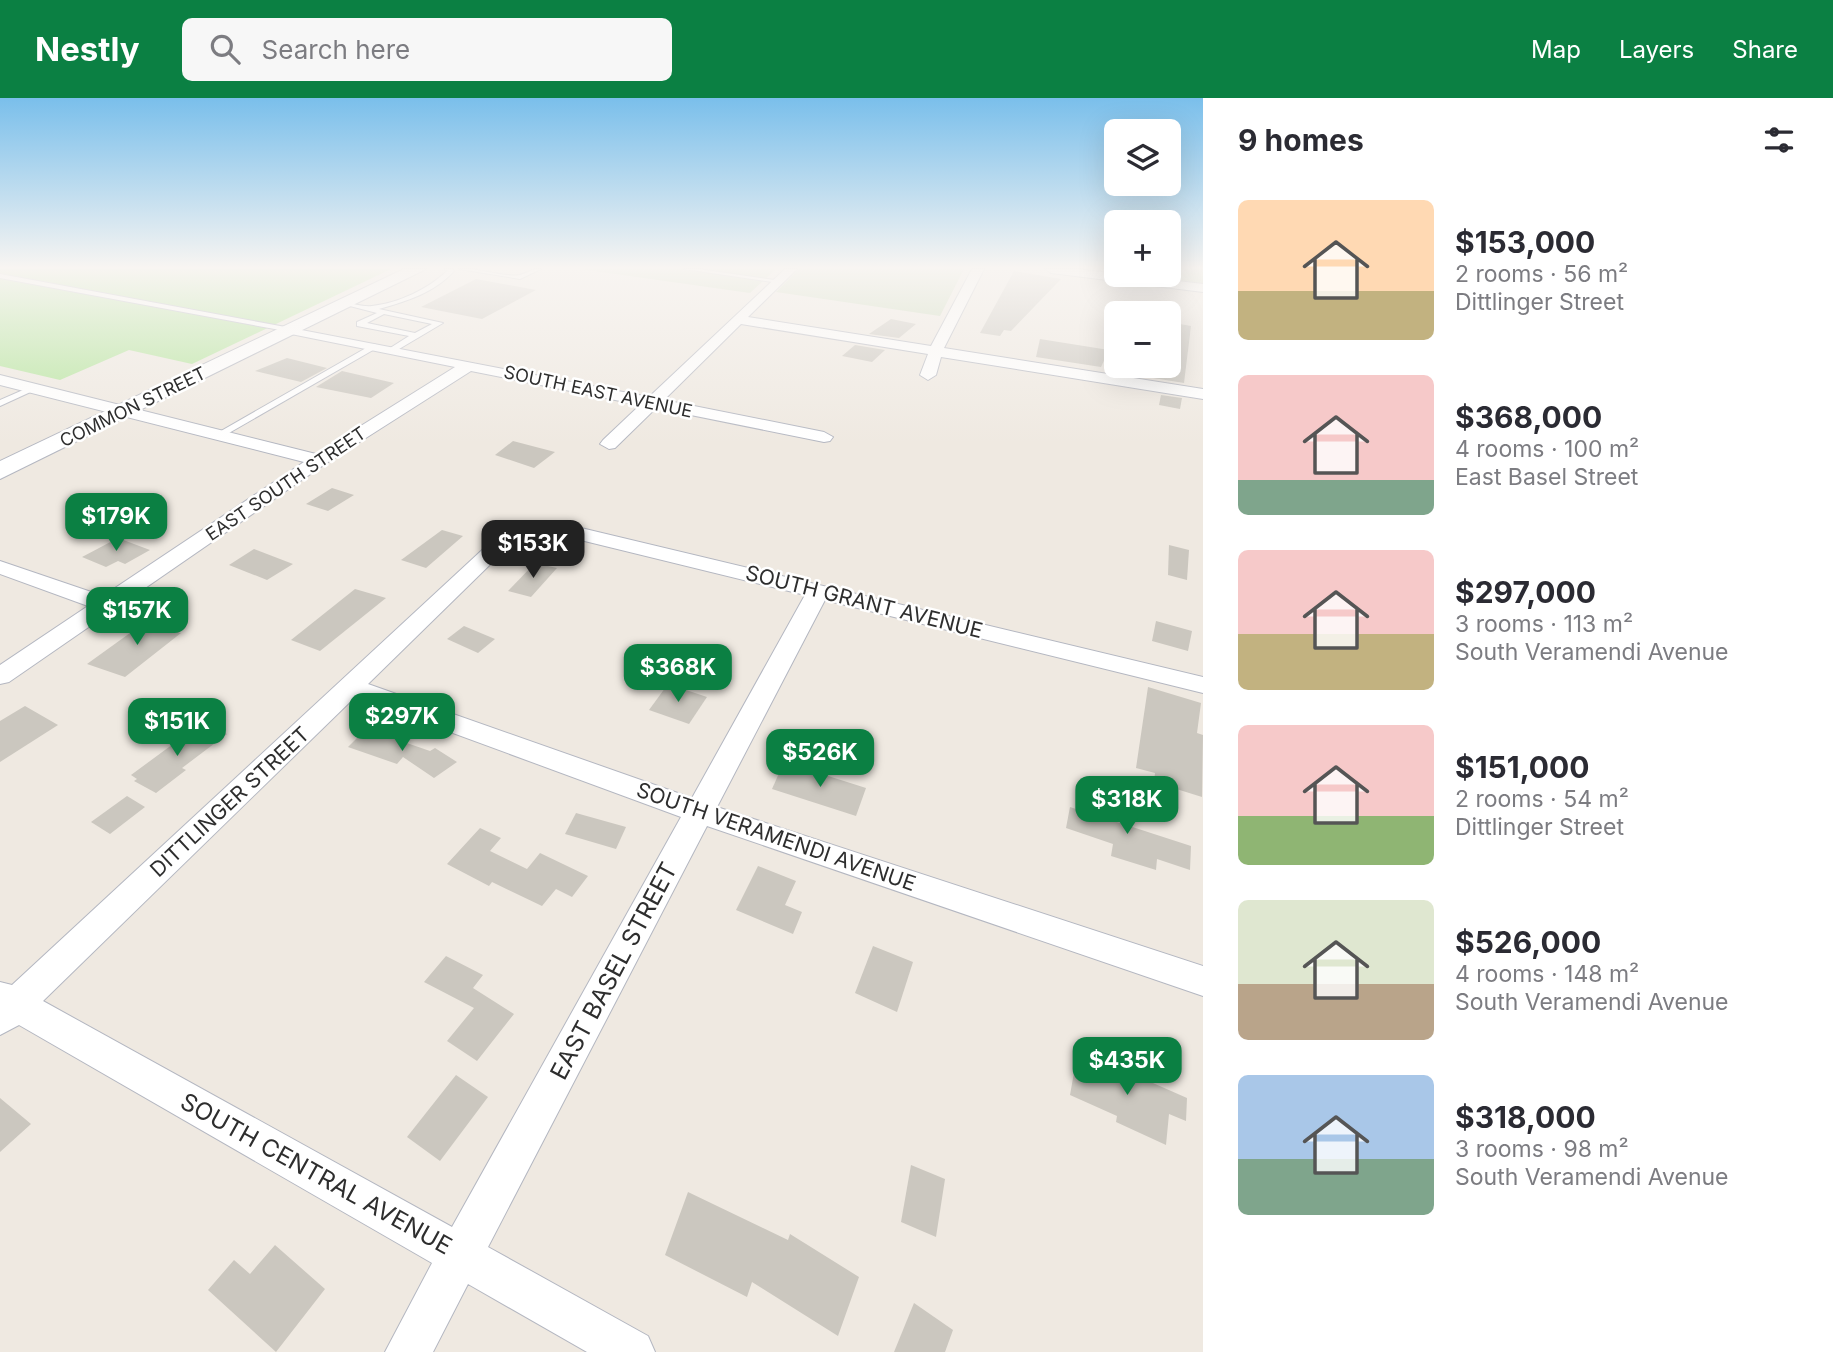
<!DOCTYPE html>
<html lang="en">
<head>
<meta charset="utf-8">
<style>
  :root { --surface:#fff; --page:#f7f7f7; --text:#2b2b33; --muted:#7c7c81; --accent:#0b8043 }
  body { margin:0; font-family:Inter,sans-serif; background:var(--page); color:var(--text); height:100vh; display:flex; flex-direction:column; font-size:26px; white-space:nowrap }
  * { box-sizing:border-box; margin:0 }
  p { font-size:23px; color:var(--muted) }
  .icon { flex:none; width:38px; height:38px; fill:none; stroke:currentColor; stroke-width:2; stroke-linecap:round; stroke-linejoin:round }
  .map { position:relative; flex:1; overflow:hidden }
  .side { display:flex; flex-direction:column; background:var(--surface); width:630px }
  .side>* { flex:none }
  .buttons { position:absolute; left:1104px; top:21px; display:grid; gap:14px }
  .buttons a { display:grid; place-items:center; width:77px; height:77px; border-radius:10px; background:var(--surface); box-shadow:0 7px 28px #0002; font-size:35px }
  .price { position:absolute; translate:-50% -60px; padding:0 16px; border-radius:14px; background:var(--accent); color:#fff; font-size:23px; line-height:46px; filter:drop-shadow(0 2px 4px #0008) }
  .price::after { content:''; position:absolute; left:50%; top:42px; width:21px; height:16px; margin-left:-10px; background:inherit; clip-path:polygon(0 0,100% 0,50% 100%) }
  .price.on { background:#222; color:#fff }
  ul { padding:0; list-style:none }
  li { display:flex; align-items:center; gap:21px; height:175px; padding:0 35px }
  li span { display:grid; place-items:center; flex:none; width:196px; height:140px; border-radius:10px; color:#555 }
  li>.icon { margin-inline-start:auto }
  span .icon { width:84px; height:84px; fill:#fffc; stroke-width:1 }
  li b { font-size:30px }
  h2 { display:flex; justify-content:space-between; align-items:center; height:84px; padding:0 35px; font-size:30px }
  header { display:flex; align-items:center; gap:42px; box-sizing:border-box; height:98px; padding:0 35px; background:var(--accent); color:#fff }
  header strong { font-size:33px }
  nav { display:flex; gap:38px; margin-inline-start:auto; font-size:24px }
  .search { width:490px; height:63px; background:var(--page); display:flex; align-items:center; gap:18px; box-sizing:border-box; padding:0 24px; border-radius:10px; color:var(--muted); font-size:26px }
  main { display:flex; flex:1; min-height:0 }
  .map>svg:first-child { display:block }
  .green { fill:#b6e59e }
  .cemetery { fill:#c8d9b8 }
  .building { fill:#cbc7bf }
  .lines { fill:none; stroke-linecap:round; stroke-linejoin:round }
  .lane-casing { stroke:#b4b7c1; stroke-width:2 }
  .street-casing { stroke:#b4b7c1; stroke-width:2 }
  .secondary-casing { stroke:#b4b7c1; stroke-width:2 }
  .lane { fill:#fff; fill-rule:evenodd }
  .street { fill:#fff; fill-rule:evenodd }
  .secondary { fill:#fff; fill-rule:evenodd }
  .labels { text-anchor:middle; stroke-width:5; stroke-linejoin:round; paint-order:stroke }
  .far-street-label { font-size:18px; fill:#2e2e2e; stroke:#fff }
  .street-label { font-size:21px; fill:#2e2e2e; stroke:#fff }
  .near-street-label { font-size:24px; fill:#2e2e2e; stroke:#fff }
</style>
</head>
<body>
<header>
<strong>Nestly</strong>
<div class="search"><svg class="icon" aria-label="search" viewBox="0 0 24 24"><circle cx="10" cy="10" r="6"/><path d="M15 15l6 6"/></svg>Search here</div>
<nav><a>Map</a><a>Layers</a><a>Share</a></nav>
</header>
<main>
<div class="map">
<svg width="1203" height="1254" viewBox="0 0 1203 1254">
  <rect width="100%" height="100%" fill="#efe9e1"/>
  <path class="green" d="M0 171H391L192 266 129 252 60 282 0 268Z"/>
  <g class="cemetery">
    <path d="M580 171H776L750 195Z"/>
    <path d="M799 171H964L940 218 776 194Z"/>
    <path d="M1169 171H1203V186L1127 177H1169Z"/>
  </g>
  <g class="building">
    <path d="M1014 173 1061 181 1011 233 1004 232 1000 238 980 235Z"/>
    <path d="M476 181 536 192 482 221 421 209Z"/>
    <path d="M891 221 916 226 899 240 869 236Z"/>
    <path d="M1169 224 1191 228 1184 285 1153 280 1158 268H1169Z"/>
    <path d="M1040 241 1109 252 1101 269 1036 259Z"/>
    <path d="M855 247 885 252 872 264 842 258Z"/>
    <path d="M287 260 327 270 301 284 255 273Z"/>
    <path d="M342 273 394 285 371 300 316 289Z"/>
    <path d="M1161 297 1182 300 1180 311 1159 307Z"/>
    <path d="M513 343 555 354 534 370 495 357Z"/>
    <path d="M332 390 354 397 328 413 306 406Z"/>
    <path d="M442 432 463 438 426 470 401 462Z"/>
    <path d="M118 440 150 452 125 466 118 463 106 469 82 459Z"/>
    <path d="M1169 447 1189 452 1187 482 1168 477Z"/>
    <path d="M254 451 293 466 267 482 229 467Z"/>
    <path d="M535 465 557 470 531 499 508 493Z"/>
    <path d="M355 491 386 500 320 553 291 542Z"/>
    <path d="M155 517 178 524 169 531 181 535 125 579 87 566Z"/>
    <path d="M1156 523 1192 533 1188 553 1152 543Z"/>
    <path d="M464 528 495 541 478 555 447 541Z"/>
    <path d="M668 586 707 599 689 626 649 612Z"/>
    <path d="M1148 589 1201 605 1197 635 1203 637 1202 699 1154 684 1155 675 1136 670Z"/>
    <path d="M25 608 58 627 0 664V623Z"/>
    <path d="M203 624 227 636 182 670 186 672 156 695 134 683 137 681 131 677Z"/>
    <path d="M366 631 430 653 435 650 457 664 434 680 403 659 397 666 348 649Z"/>
    <path d="M784 664 866 690 856 718 772 691Z"/>
    <path d="M1100 694 1125 704 1117 724 1191 748 1190 772 1157 761 1156 772 1111 758 1113 746 1066 730 1070 709 1091 716Z"/>
    <path d="M127 698 145 709 110 736 91 724Z"/>
    <path d="M576 715 626 729 616 751 565 736Z"/>
    <path d="M480 730 501 740 490 753 527 771 540 755 588 778 572 799 556 791 542 808 492 784 489 788 447 766Z"/>
    <path d="M758 768 796 783 785 807 802 814 793 836 736 812Z"/>
    <path d="M873 848 913 864 897 914 855 895Z"/>
    <path d="M446 858 483 877 473 890 514 916 477 963 447 943 474 910 424 884Z"/>
    <path d="M1078 952 1187 1000 1186 1023 1169 1016 1166 1047 1116 1024 1117 1018 1070 997Z"/>
    <path d="M456 977 488 999 440 1063 407 1039Z"/>
    <path d="M0 1000 31 1026 0 1054Z"/>
    <path d="M911 1067 945 1081 936 1139 901 1124Z"/>
    <path d="M688 1094 788 1142 790 1136 859 1179 838 1238 752 1184 747 1199 665 1157Z"/>
    <path d="M275 1147 325 1191 276 1254 208 1192 234 1162 250 1176Z"/>
    <path d="M914 1205 953 1232 945 1254H894Z"/>
  </g>
  <g class="lines">
    <g class="lane-casing">
      <g id="lane">
        <path d="M445 171H452L454 173C434 195 407 203 379 211L443 225 394 254 387 252 409 238 357 228V224L377 215 342 206 345 204C353 206 364 209 372 208 399 205 428 191 447 173ZM384 216 432 226 415 235 367 225Z"/>
        <path d="M459 171C477 169 505 180 520 177 528 175 533 170 541 171L520 181Z"/>
        <path d="M684 171H698L782 183 779 185Z"/>
        <path d="M0 176 291 230 295 232 291 234 0 180Z"/>
        <path d="M373 246 380 248 222 339 214 337Z"/>
        <path d="M30 289 37 291 0 308V302Z"/>
      </g>
    </g>
    <g class="street-casing">
      <g id="street">
        <path d="M785 171H797L748 219 931 248 972 171H984L944 250 1203 291V301L941 259 936 277 928 282 920 277 928 256 741 226 664 302 824 334 833 339 830 343 824 344 656 310 615 350 609 351 600 346 603 342 640 307 471 273 325 366 9 584 0 586V567L88 508 0 476V463L103 498 304 364 0 287V277L316 356 455 269 291 236 284 232 286 229 649 299Z"/>
        <path d="M1045 171H1076L1203 186V194L1051 175Z"/>
        <path d="M556 424 1203 579V595L825 502 717 709 1203 868V898L707 728 488 1149 648 1238 655 1254H587L468 1186 433 1254H385L432 1165 19 927 0 937V884L12 887 494 441 517 430ZM556 436 805 497 692 700 368 586 508 449 529 439ZM355 599 681 719 452 1129 43 903Z"/>
      </g>
    </g>
    <g class="secondary-casing">
      <path id="secondary" d="M404 171H426L0 381V363Z"/>
    </g>
    <use href="#lane" class="lane"/>
    <use href="#street" class="street"/>
    <use href="#secondary" class="secondary"/>
  </g>
  <linearGradient id="sky" x2="0" y2="1"><stop stop-color="#7abfeb"/><stop offset="0.49" stop-color="#f8f5f2"/><stop offset="1" stop-color="#f8f5f2" stop-opacity="0"/></linearGradient>
  <rect width="1203" height="346" fill="url(#sky)"/>
  <g class="labels">
    <g class="far-street-label">
      <text transform="translate(598 294) rotate(12)" y="6">SOUTH EAST AVENUE</text>
      <text transform="translate(133 309) rotate(-26)" y="6">COMMON STREET</text>
      <text transform="translate(286 386) rotate(-34)" y="6">EAST SOUTH STREET</text>
    </g>
    <g class="street-label">
      <text transform="translate(864 504) rotate(14)" y="7">SOUTH GRANT AVENUE</text>
      <text transform="translate(230 704) rotate(-43)" y="7">DITTLINGER STREET</text>
      <text transform="translate(776 739) rotate(19)" y="7">SOUTH VERAMENDI AVENUE</text>
    </g>
    <g class="near-street-label">
      <text transform="translate(614 873) rotate(-62)" y="8">EAST BASEL STREET</text>
      <text transform="translate(316 1076) rotate(29)" y="8">SOUTH CENTRAL AVENUE</text>
    </g>
  </g>
</svg>
<div class="buttons">
<a><svg class="icon" aria-label="layers" viewBox="0 0 24 24"><path d="M12 4l9 5-9 5-9-5zM3 14l9 5 9-5"/></svg></a>
<a>+</a>
<a>−</a>
</div>
<b class="price" style="left:116px;top:455px">$179K</b>
<b class="price on" style="left:533px;top:482px">$153K</b>
<b class="price" style="left:137px;top:549px">$157K</b>
<b class="price" style="left:678px;top:606px">$368K</b>
<b class="price" style="left:402px;top:655px">$297K</b>
<b class="price" style="left:177px;top:660px">$151K</b>
<b class="price" style="left:820px;top:691px">$526K</b>
<b class="price" style="left:1127px;top:738px">$318K</b>
<b class="price" style="left:1127px;top:999px">$435K</b>
</div>
<section class="side">
<h2>9 homes<svg class="icon" aria-label="filters" viewBox="0 0 24 24"><path d="M4 7h16M4 17h16"/><circle cx="9" cy="7" r="2"/><circle cx="15" cy="17" r="2"/></svg></h2>
<ul>
<li><span style="background:linear-gradient(#ffd9b3 65%,#c2b280 0)"><svg class="icon" aria-label="home" viewBox="0 0 24 24"><path d="M3 11l9-7 9 7M6 9v11h12V9"/></svg></span><div><b>$153,000</b><p>2 rooms · 56 m²</p><p>Dittlinger Street</p></div></li>
<li><span style="background:linear-gradient(#f6c9c9 75%,#7fa58c 0)"><svg class="icon" aria-label="home" viewBox="0 0 24 24"><path d="M3 11l9-7 9 7M6 9v11h12V9"/></svg></span><div><b>$368,000</b><p>4 rooms · 100 m²</p><p>East Basel Street</p></div></li>
<li><span style="background:linear-gradient(#f6c9c9 60%,#c2b280 0)"><svg class="icon" aria-label="home" viewBox="0 0 24 24"><path d="M3 11l9-7 9 7M6 9v11h12V9"/></svg></span><div><b>$297,000</b><p>3 rooms · 113 m²</p><p>South Veramendi Avenue</p></div></li>
<li><span style="background:linear-gradient(#f6c9c9 65%,#8fb573 0)"><svg class="icon" aria-label="home" viewBox="0 0 24 24"><path d="M3 11l9-7 9 7M6 9v11h12V9"/></svg></span><div><b>$151,000</b><p>2 rooms · 54 m²</p><p>Dittlinger Street</p></div></li>
<li><span style="background:linear-gradient(#dfe7d0 60%,#b9a48a 0)"><svg class="icon" aria-label="home" viewBox="0 0 24 24"><path d="M3 11l9-7 9 7M6 9v11h12V9"/></svg></span><div><b>$526,000</b><p>4 rooms · 148 m²</p><p>South Veramendi Avenue</p></div></li>
<li><span style="background:linear-gradient(#a9c7e8 60%,#7fa58c 0)"><svg class="icon" aria-label="home" viewBox="0 0 24 24"><path d="M3 11l9-7 9 7M6 9v11h12V9"/></svg></span><div><b>$318,000</b><p>3 rooms · 98 m²</p><p>South Veramendi Avenue</p></div></li>
</ul>
</section>
</main>
</body>
</html>
